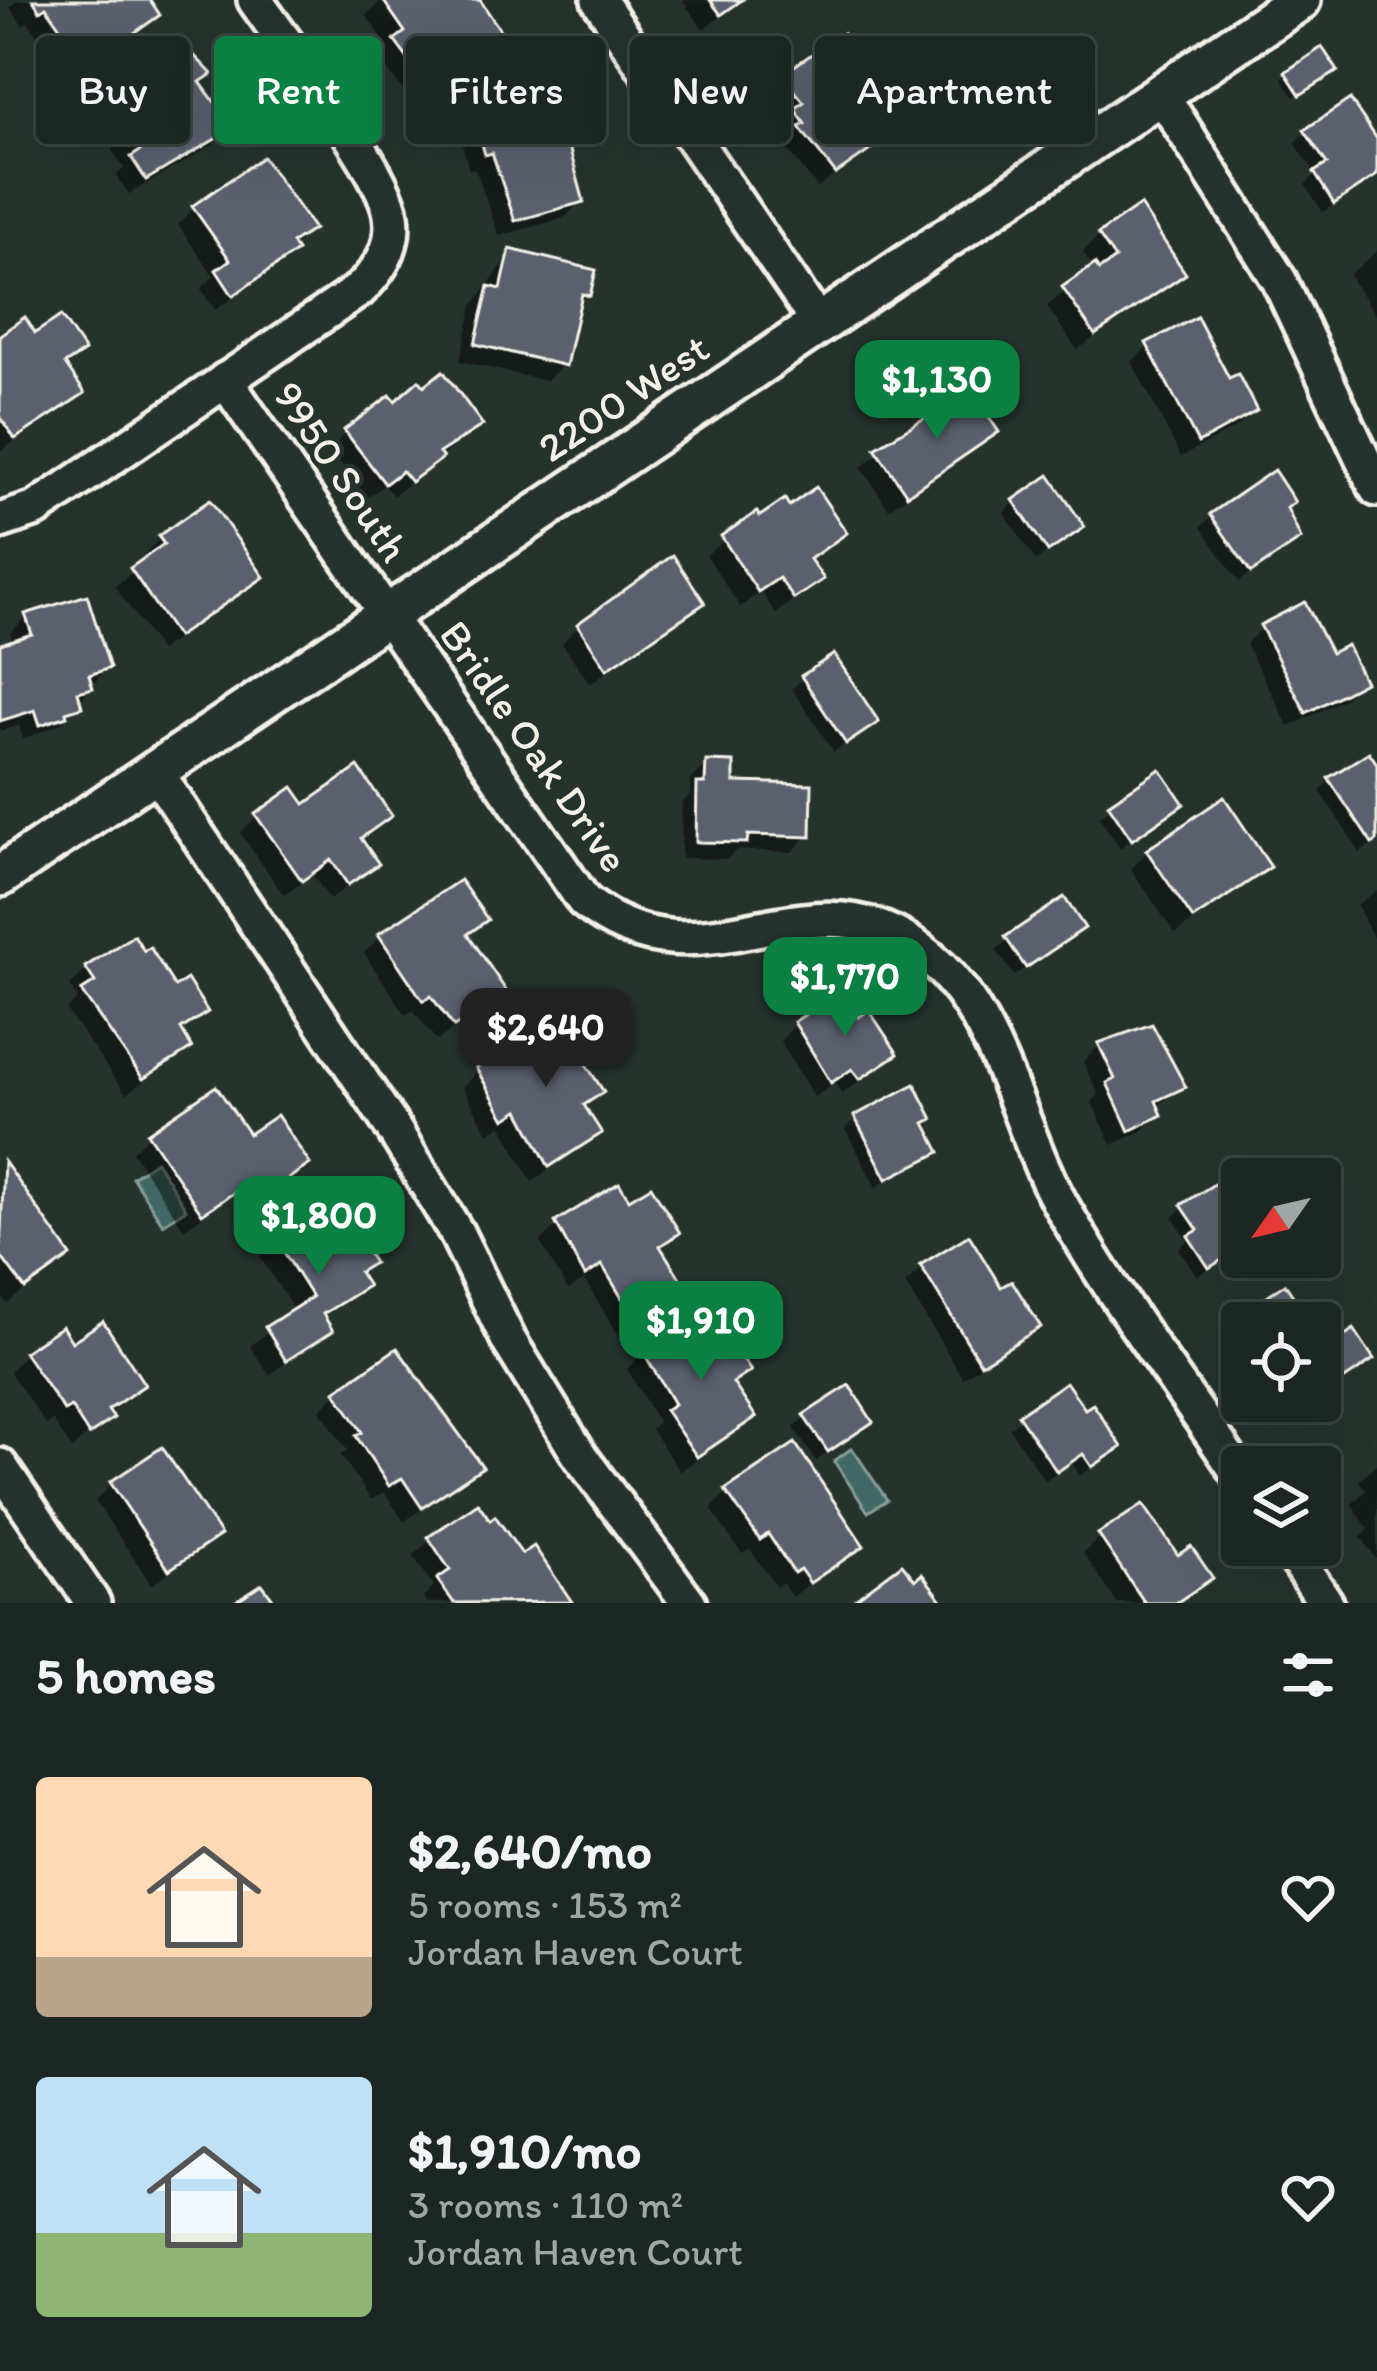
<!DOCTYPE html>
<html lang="en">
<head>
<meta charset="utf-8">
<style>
  :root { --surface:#1c2622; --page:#252e2a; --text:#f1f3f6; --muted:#a0a5a5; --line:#3a4340; --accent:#0b8043 }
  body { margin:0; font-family:Itim,sans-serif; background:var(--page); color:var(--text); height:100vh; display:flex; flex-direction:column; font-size:45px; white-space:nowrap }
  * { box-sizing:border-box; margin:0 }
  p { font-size:39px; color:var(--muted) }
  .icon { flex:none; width:66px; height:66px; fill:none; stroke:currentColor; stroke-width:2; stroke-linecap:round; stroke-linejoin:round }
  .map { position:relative; height:1603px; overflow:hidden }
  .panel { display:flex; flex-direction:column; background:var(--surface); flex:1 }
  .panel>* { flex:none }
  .banner { position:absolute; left:36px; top:36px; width:1305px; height:108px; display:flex; gap:24px }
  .needle { width:78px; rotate:236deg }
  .tools { position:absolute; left:1221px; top:1158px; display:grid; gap:24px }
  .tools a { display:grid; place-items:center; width:120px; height:120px; border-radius:12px; background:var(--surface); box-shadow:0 12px 48px #0002,0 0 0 3px var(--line); font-size:60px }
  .price { position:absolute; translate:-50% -102px; padding:0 27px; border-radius:24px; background:var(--accent); color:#fff; font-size:39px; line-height:78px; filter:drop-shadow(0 3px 6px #0008) }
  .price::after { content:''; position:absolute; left:50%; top:72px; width:36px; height:27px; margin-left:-18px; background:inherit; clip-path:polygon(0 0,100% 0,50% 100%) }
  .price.current { background:#222; color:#fff }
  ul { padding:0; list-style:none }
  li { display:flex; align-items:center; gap:36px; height:300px; padding:0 36px }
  li span { display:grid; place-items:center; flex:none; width:336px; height:240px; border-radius:12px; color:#555 }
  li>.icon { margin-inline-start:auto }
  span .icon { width:144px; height:144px; fill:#fffc; stroke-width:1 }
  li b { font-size:51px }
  h2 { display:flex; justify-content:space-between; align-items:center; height:144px; padding:0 36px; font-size:51px }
  .chip { padding:0 42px; border-radius:12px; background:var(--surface); box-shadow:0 12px 48px #0002,0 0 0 3px var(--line); font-size:42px; line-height:108px }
  .chip.current { background:var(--accent); color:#fff }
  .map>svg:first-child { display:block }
  .water { fill:#426765; stroke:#899e99; stroke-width:3 }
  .shadow { fill:#0007 }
  .building { fill:#5a606e; stroke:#f4f1e8; stroke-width:3 }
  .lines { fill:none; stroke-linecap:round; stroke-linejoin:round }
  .minor-casing { stroke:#f4f1e8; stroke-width:42 }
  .tertiary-casing { stroke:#f4f1e8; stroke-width:48 }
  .minor { stroke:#26332d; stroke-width:33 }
  .tertiary { stroke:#26332d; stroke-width:39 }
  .labels { text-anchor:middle; stroke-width:9; stroke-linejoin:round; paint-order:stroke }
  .street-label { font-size:42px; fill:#f4f1e8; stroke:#26332d }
</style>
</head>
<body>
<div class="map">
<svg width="1377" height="1603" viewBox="0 0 1377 1603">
  <rect width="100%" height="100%" fill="#26332d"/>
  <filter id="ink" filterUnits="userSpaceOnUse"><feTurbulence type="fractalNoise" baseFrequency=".00833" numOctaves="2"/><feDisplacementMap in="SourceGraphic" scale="24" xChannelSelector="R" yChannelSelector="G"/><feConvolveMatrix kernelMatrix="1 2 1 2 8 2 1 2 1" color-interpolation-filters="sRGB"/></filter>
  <g filter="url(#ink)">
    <g class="water">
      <path d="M156 1161 186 1209 163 1224 132 1177Z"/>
      <path d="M852 1448 887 1500 868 1512 834 1461Z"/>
    </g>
    <g class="shadow">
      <path d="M17 0H147L156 15 69 80 28 21 23 25 10 7Z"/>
      <path d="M382 0H476L500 35 467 73 416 108 379 58 389 48 366 15Z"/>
      <path d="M682 0H745L703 29Z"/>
      <path d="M842 38 865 79 894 90 869 113 873 118 861 130 872 146 818 188 785 146 790 141 780 128 788 119 767 94Z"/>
      <path d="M188 54 198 84 230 128 214 144 129 194 116 176 124 168 112 150 120 142 103 117Z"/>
      <path d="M1287 74 1329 75 1294 97 1282 79Z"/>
      <path d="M472 101 555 113 570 129 563 136 581 201 564 218 499 236 475 168 469 169 455 118Z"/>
      <path d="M1306 132 1377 144V176L1323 212 1305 185 1316 174 1295 143Z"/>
      <path d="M194 208 310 228 277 267 215 310 201 289 214 276 178 225Z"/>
      <path d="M1099 236 1182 273 1077 350 1047 306 1094 269 1083 252Z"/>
      <path d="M1377 251V317L1349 275Z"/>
      <path d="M511 253 587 295 577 305 563 365 546 381 460 361 473 306Z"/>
      <path d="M34 337 81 351 64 368 81 392 0 452V338Z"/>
      <path d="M1148 346 1228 382 1254 411 1237 427 1181 457 1132 362Z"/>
      <path d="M395 405 479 425 393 496 384 485 367 498 330 449 346 432Z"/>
      <path d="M937 410 995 432 889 509 861 467Z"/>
      <path d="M1014 502 1081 527 1036 561 1004 513Z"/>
      <path d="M1284 509 1297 539 1239 582 1201 527 1212 516Z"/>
      <path d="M756 516 843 533 809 562 820 579 776 614 761 592 740 607 706 555Z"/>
      <path d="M160 538 260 577 160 651 115 586 147 560 143 555Z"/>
      <path d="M701 603 590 684 562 643 579 626Z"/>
      <path d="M27 616 107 667 62 723 23 739 19 725 0 731V650L14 645 10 633Z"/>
      <path d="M1262 627 1330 657 1362 681 1345 698 1289 727 1246 644Z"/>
      <path d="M803 678 875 721 834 752 792 689Z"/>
      <path d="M707 764 731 785 808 836 792 852 736 850 727 859 681 858 682 803 690 795V781Z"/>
      <path d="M1377 769V841L1360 853 1320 791 1330 780Z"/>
      <path d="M1159 773 1181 803 1120 848 1099 817Z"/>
      <path d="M304 808 388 815 359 840 375 863 330 900 313 875 284 895 240 833 257 816Z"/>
      <path d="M1147 852 1267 867 1175 934 1131 869Z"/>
      <path d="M1377 890V946L1357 905Z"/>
      <path d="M484 920 467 937 503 991 437 1041 413 1010 406 1015 364 953 380 937Z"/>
      <path d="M1081 927 1014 976 996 950 1007 940Z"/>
      <path d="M87 969 174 991 204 1011 179 1033 189 1048 126 1094 66 1010 78 998 70 986Z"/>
      <path d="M859 1021 895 1053 842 1094 835 1083 814 1097 780 1041 796 1024Z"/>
      <path d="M1100 1045 1182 1086 1155 1108 1159 1114 1142 1131 1112 1145 1092 1102 1099 1095 1083 1062Z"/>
      <path d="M478 1071 600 1092 583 1109 598 1133 532 1182 501 1125 488 1133 462 1087Z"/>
      <path d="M856 1118 923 1125 936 1151 876 1187 845 1129Z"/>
      <path d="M149 1135 248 1138 306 1164 246 1210 235 1194 184 1229 132 1152Z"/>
      <path d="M3 1166 67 1256 7 1304 0 1294Z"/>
      <path d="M1242 1198V1248L1197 1276 1179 1249 1188 1241 1173 1218 1183 1207Z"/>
      <path d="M628 1203 676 1233 659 1250 685 1291 620 1337 584 1280 568 1290 540 1242 557 1225Z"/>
      <path d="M276 1240 370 1262 357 1275 364 1286 322 1319 329 1331 269 1375 250 1346 295 1312 260 1257Z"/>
      <path d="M922 1268 1000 1291 1037 1326 963 1378 905 1284Z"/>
      <path d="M1246 1314 1308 1323H1242V1349L1229 1330Z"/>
      <path d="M700 1337 747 1371 732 1386 752 1417 680 1472 651 1429 658 1422 627 1369 644 1352Z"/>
      <path d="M1320 1341 1327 1351 1370 1359 1320 1398Z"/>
      <path d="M71 1346 141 1384 72 1449 53 1421 46 1425 9 1371 26 1354Z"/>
      <path d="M1066 1386 1118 1446 1080 1476 1072 1463 1045 1481 1009 1428Z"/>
      <path d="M337 1393 479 1466 404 1522 384 1492 371 1500 341 1455 347 1450 320 1410Z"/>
      <path d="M1277 1401H1316L1289 1419Z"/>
      <path d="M805 1418 870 1421 816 1461 794 1428Z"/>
      <path d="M1376 1464H1377V1560L1361 1537 1369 1530 1352 1504 1366 1490 1359 1481Z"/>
      <path d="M112 1484 218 1535 152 1585 95 1501Z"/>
      <path d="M727 1492 860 1545 792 1597 782 1583 776 1587 750 1549 742 1554 711 1509Z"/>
      <path d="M1100 1537 1178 1559 1209 1577 1179 1603H1117L1083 1553Z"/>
      <path d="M430 1540 521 1558 568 1601 427 1603 423 1598 434 1586 413 1556Z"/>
    </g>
    <g class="building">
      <path d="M33 0H150L160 15 87 66 46 7 40 11Z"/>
      <path d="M383 0H480L504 36 484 50 488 56 434 94 394 40 405 32Z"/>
      <path d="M710 0H742L721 15Z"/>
      <path d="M843 33 866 75 881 65 898 91 871 109 877 118 863 127 876 146 836 174 799 127 805 124 795 109 804 102 781 75Z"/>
      <path d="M1322 47 1338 71 1300 95 1285 72Z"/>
      <path d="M189 50 212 74 200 82 234 128 146 180 131 157 140 151 127 131 136 125 118 98Z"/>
      <path d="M511 87 516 105 553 95 557 110 568 107 574 130 565 132 584 202 515 221 492 153 485 155 470 99Z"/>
      <path d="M1350 99 1377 139V175L1334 204 1314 172 1327 164 1304 130Z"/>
      <path d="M263 157 314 229 292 243 297 251 233 296 216 270 230 260 192 206Z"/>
      <path d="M1140 205 1186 274 1095 335 1062 287 1095 264 1099 270 1115 259 1098 234Z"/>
      <path d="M510 249 596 270 590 296 582 294 566 366 475 344 489 286 501 289Z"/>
      <path d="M61 316 85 351 65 364 85 393 15 439 0 417V335L25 317 35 333Z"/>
      <path d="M1197 317 1229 378 1238 374 1257 411 1198 443 1146 343Z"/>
      <path d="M443 371 483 425 439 453 443 458 411 482 402 471 385 484 344 430 390 395 395 401 419 380 424 386Z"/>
      <path d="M971 390 999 432 907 495 875 448Z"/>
      <path d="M1274 470 1295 502 1287 508 1301 539 1251 573 1210 514Z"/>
      <path d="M1049 475 1085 527 1048 552 1013 500Z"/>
      <path d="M816 487 847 533 810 559 824 579 794 599 779 578 758 592 721 536 757 512 760 516 785 499 789 506Z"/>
      <path d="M210 500 264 577 177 637 130 568 164 544 158 536Z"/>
      <path d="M673 555 705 603 607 669 577 624Z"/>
      <path d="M87 595 110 668 89 675 93 688 78 692 82 707 66 712 67 716 40 725 35 710 0 721V644L32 634 25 614Z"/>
      <path d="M1305 602 1331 653 1347 645 1365 682 1306 713 1260 625Z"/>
      <path d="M834 654 879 722 846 744 801 676Z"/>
      <path d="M1369 752 1377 764V841L1372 844 1328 778Z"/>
      <path d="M706 761 734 762V782L812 784 811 837 748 835 747 843 696 842 697 783H705Z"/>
      <path d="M358 767 392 816 361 838 379 864 348 885 331 860 302 881 255 814 293 787 305 804Z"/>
      <path d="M1160 769 1184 804 1132 840 1108 804Z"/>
      <path d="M1224 797 1271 867 1193 919 1146 850Z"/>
      <path d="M460 880 488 920 468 934 507 992 454 1027 431 996 423 1001 378 934Z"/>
      <path d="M1064 897 1085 928 1026 968 1005 937Z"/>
      <path d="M134 935 144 951 150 947 175 987 187 979 208 1012 181 1029 192 1048 143 1079 81 991 95 982 85 967Z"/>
      <path d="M842 990 859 1017 869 1010 898 1054 860 1079 852 1069 831 1083 794 1022Z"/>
      <path d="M555 1017 604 1092 584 1105 602 1133 549 1167 519 1110 505 1119 476 1068Z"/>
      <path d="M1152 1024 1186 1087 1156 1101 1162 1115 1129 1131 1107 1083 1115 1079 1098 1043Z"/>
      <path d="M915 1084 933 1119 925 1123 940 1152 887 1179 854 1116Z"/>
      <path d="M216 1086 249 1134 277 1115 310 1164 263 1196 253 1180 202 1214 147 1133Z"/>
      <path d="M4 1161 71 1256 25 1289 0 1255Z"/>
      <path d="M1230 1174 1242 1193V1247L1209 1268 1188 1236 1198 1230 1181 1205Z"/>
      <path d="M619 1183 629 1199 651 1186 680 1233 660 1246 688 1291 637 1323 602 1265 585 1276 555 1222Z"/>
      <path d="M321 1208 331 1223 344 1215 374 1263 359 1272 368 1286 323 1314 333 1331 286 1361 265 1327 312 1297 275 1238Z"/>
      <path d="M969 1235 1001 1287 1012 1281 1041 1327 981 1364 920 1265Z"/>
      <path d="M1285 1284 1311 1323H1252L1244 1311Z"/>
      <path d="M690 1318 700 1333 717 1322 751 1371 733 1383 756 1417 697 1457 665 1410 674 1404 642 1350Z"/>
      <path d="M103 1321 145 1385 108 1410 114 1418 89 1435 71 1407 64 1411 24 1352 62 1326 72 1342Z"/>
      <path d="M1354 1329 1374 1359 1320 1396V1336L1328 1347Z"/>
      <path d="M397 1348 483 1467 422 1508 402 1478 389 1486 356 1436 362 1432 335 1391Z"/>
      <path d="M1066 1382 1085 1409 1093 1404 1122 1447 1092 1467 1083 1454 1057 1472 1018 1415Z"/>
      <path d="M849 1385 873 1422 828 1452 803 1415Z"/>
      <path d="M795 1443 864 1546 810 1583 800 1569 794 1573 768 1534 760 1540 725 1490Z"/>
      <path d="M162 1447 221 1535 169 1570 110 1482Z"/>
      <path d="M478 1503 490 1520 495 1516 522 1554 534 1546 572 1602 454 1603 437 1579 450 1570 428 1537Z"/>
      <path d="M1143 1504 1178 1555 1191 1546 1213 1578 1176 1603H1145L1098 1534Z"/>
      <path d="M902 1564 915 1580 922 1574 944 1603H858L855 1599Z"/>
      <path d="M262 1584 276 1603H233Z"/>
    </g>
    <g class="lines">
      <g class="minor-casing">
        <g id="minor">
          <path d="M599 0 819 324"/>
          <path d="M1161 94 1279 280 1377 489"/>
          <path d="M225 380 584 901C690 987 784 890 882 929 997 974 1009 1118 1065 1212 1118 1304 1183 1390 1242 1478"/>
          <path d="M0 521 36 509 359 290C380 270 396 246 391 215 385 171 285 44 255 0"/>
          <path d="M155 771 393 1128 456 1232 509 1341 580 1456 689 1603"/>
          <path d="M0 1466 93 1603"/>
          <path d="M1287 1545 1326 1603"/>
        </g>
      </g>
      <g class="tertiary-casing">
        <path id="tertiary" d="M0 876 1300 0"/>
      </g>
      <use href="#minor" class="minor"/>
      <use href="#tertiary" class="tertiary"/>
    </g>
  </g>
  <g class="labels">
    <g class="street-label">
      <text transform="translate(623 397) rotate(-34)" y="15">2200 West</text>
      <text transform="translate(342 471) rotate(56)" y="15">9950 South</text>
      <text transform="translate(535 746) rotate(55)" y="15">Bridle Oak Drive</text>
    </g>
  </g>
</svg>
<div class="tools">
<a><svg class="needle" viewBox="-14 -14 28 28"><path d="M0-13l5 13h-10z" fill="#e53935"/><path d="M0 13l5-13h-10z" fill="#a0a5a5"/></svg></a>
<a><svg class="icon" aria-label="locate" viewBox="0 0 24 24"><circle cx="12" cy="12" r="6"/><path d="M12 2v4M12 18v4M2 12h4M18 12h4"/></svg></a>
<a><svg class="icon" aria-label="layers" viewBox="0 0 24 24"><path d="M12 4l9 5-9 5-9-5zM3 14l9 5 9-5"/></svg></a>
</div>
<b class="price" style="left:937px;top:442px">$1,130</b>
<b class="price" style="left:845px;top:1039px">$1,770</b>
<b class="price current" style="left:546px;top:1090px">$2,640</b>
<b class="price" style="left:319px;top:1278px">$1,800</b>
<b class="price" style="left:701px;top:1383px">$1,910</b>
<div class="banner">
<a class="chip">Buy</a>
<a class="chip current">Rent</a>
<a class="chip">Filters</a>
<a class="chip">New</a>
<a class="chip">Apartment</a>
</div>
</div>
<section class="panel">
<h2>5 homes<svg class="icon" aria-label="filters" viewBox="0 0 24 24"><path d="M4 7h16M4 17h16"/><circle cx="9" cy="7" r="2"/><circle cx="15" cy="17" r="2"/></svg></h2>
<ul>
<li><span style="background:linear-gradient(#ffd9b3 75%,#b9a48a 0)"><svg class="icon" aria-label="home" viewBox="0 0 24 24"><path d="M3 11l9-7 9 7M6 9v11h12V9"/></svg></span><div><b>$2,640/mo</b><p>5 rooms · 153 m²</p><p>Jordan Haven Court</p></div><svg class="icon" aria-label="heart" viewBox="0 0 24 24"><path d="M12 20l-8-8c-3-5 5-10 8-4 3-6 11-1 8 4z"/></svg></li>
<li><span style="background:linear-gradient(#bfe0f5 65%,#8fb573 0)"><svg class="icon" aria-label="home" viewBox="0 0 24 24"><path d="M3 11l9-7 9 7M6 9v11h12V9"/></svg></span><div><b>$1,910/mo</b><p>3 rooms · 110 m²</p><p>Jordan Haven Court</p></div><svg class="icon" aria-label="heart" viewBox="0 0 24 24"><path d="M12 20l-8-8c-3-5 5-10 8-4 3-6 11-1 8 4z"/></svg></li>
</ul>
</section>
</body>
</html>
